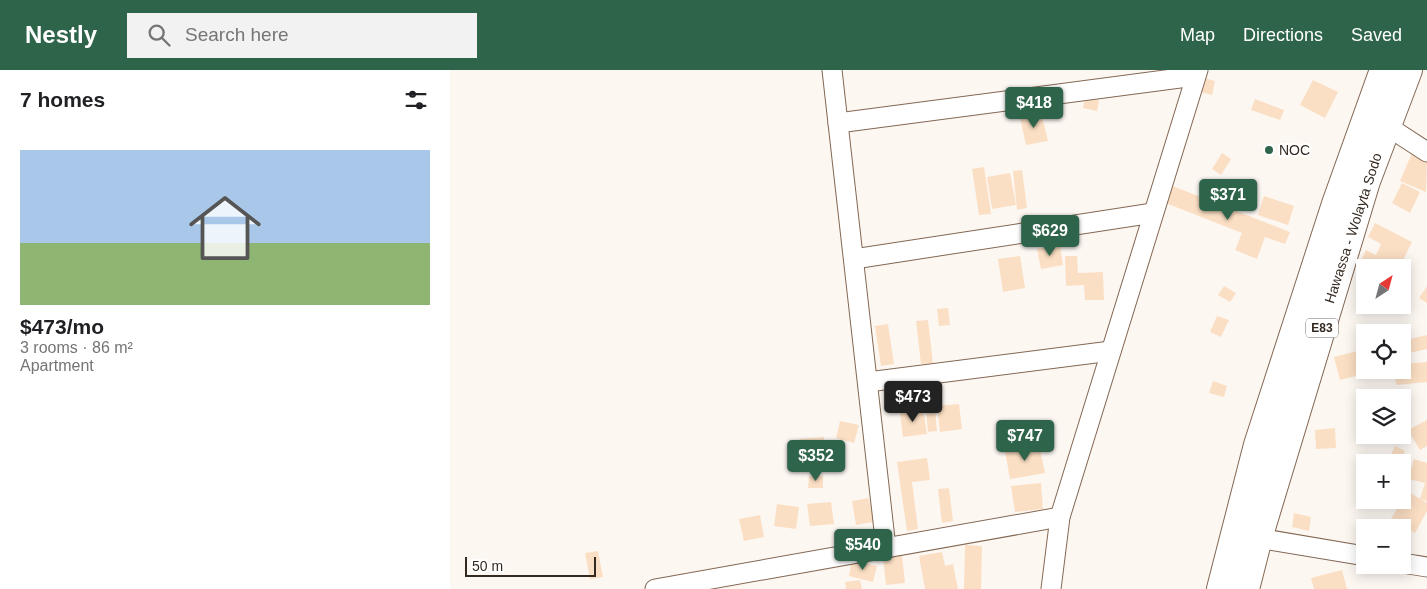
<!DOCTYPE html>
<html lang="en">
<head>
<meta charset="utf-8">
<style>
  :root { --surface:#fff; --page:#f2f2f2; --text:#202124; --muted:#757577; --accent:#2e644a }
  body { margin:0; font-family:Helvetica,sans-serif; background:var(--page); color:var(--text); height:100vh; display:flex; flex-direction:column; font-size:19px; white-space:nowrap }
  * { box-sizing:border-box; margin:0 }
  p { font-size:16px; color:var(--muted) }
  .icon { flex:none; width:28px; height:28px; fill:none; stroke:currentColor; stroke-width:2; stroke-linecap:round; stroke-linejoin:round }
  .map { position:relative; flex:1; overflow:hidden }
  .panel { display:flex; flex-direction:column; background:var(--surface); width:450px }
  .panel>* { flex:none }
  .needle { width:32px; rotate:36deg }
  .controls { position:absolute; left:906px; top:189px; display:grid; gap:10px }
  .controls a { display:grid; place-items:center; width:55px; height:55px; border-radius:0px; background:var(--surface); box-shadow:0 2px 12px #0003; font-size:25px }
  .scale { position:absolute; left:15px; bottom:12px; width:131px; box-sizing:border-box; padding-left:5px; border:2px solid #342920; border-top:0; font-size:14px; line-height:18px; white-space:nowrap; color:#342920; -webkit-text-stroke:4px #fff; paint-order:stroke }
  .price { position:absolute; translate:-50% -42px; padding:0 11px; border-radius:5px; background:var(--accent); color:#fff; font-size:16px; line-height:32px; filter:drop-shadow(0 1px 2px #0008) }
  .price::after { content:''; position:absolute; left:50%; top:30px; width:15px; height:11px; margin-left:-8px; background:inherit; clip-path:polygon(0 0,100% 0,50% 100%) }
  .price.current { background:#222; color:#fff }
  ul { padding:0; list-style:none }
  li { display:grid; align-content:center; gap:10px; height:265px; padding:0 20px }
  li span { display:grid; place-items:center; height:155px; border-radius:0px; color:#555 }
  li>.icon { margin-inline-start:auto }
  span .icon { width:90px; height:90px; fill:#fffc; stroke-width:1 }
  li b { font-size:21px }
  h2 { display:flex; justify-content:space-between; align-items:center; height:60px; padding:0 20px; font-size:21px }
  header { display:flex; align-items:center; gap:30px; box-sizing:border-box; height:70px; padding:0 25px; background:var(--accent); color:#fff }
  header strong { font-size:24px }
  nav { display:flex; gap:28px; margin-inline-start:auto; font-size:18px }
  .search { width:350px; height:45px; background:var(--page); display:flex; align-items:center; gap:12px; box-sizing:border-box; padding:0 18px; border-radius:0px; color:var(--muted); font-size:19px }
  main { display:flex; flex:1; min-height:0 }
  .map>svg:first-child { display:block }
  .building { fill:#fbdfc4 }
  .lines { fill:none; stroke-linecap:round; stroke-linejoin:round }
  .street-casing { stroke:#836853; stroke-width:21 }
  .primary-casing { stroke:#836853; stroke-width:30 }
  .street { stroke:#fff; stroke-width:19 }
  .primary { stroke:#fff; stroke-width:28 }
  .poi-dot { fill:#2e644a; stroke:#fff; stroke-width:2 }
  .labels { text-anchor:middle; stroke-width:4; stroke-linejoin:round; paint-order:stroke }
  .shield { fill:#fff; stroke:#716963; stroke-width:1 }
  .shield-label { font-size:12px; font-weight:bold; fill:#342920 }
  .poi-label { font-size:14px; fill:#342920; stroke:#fff; text-anchor:start }
  .street-label { font-size:14px; fill:#342920; stroke:#fff }
</style>
</head>
<body>
<header>
<strong>Nestly</strong>
<div class="search"><svg class="icon" aria-label="search" viewBox="0 0 24 24"><circle cx="10" cy="10" r="6"/><path d="M15 15l6 6"/></svg>Search here</div>
<nav><a>Map</a><a>Directions</a><a>Saved</a></nav>
</header>
<main>
<section class="panel">
<h2>7 homes<svg class="icon" aria-label="filters" viewBox="0 0 24 24"><path d="M4 7h16M4 17h16"/><circle cx="9" cy="7" r="2"/><circle cx="15" cy="17" r="2"/></svg></h2>
<ul>
<li><span style="background:linear-gradient(#a9c7e8 60%,#8fb573 0)"><svg class="icon" aria-label="home" viewBox="0 0 24 24"><path d="M3 11l9-7 9 7M6 9v11h12V9"/></svg></span><div><b>$473/mo</b><p>3 rooms · 86 m²</p><p>Apartment</p></div></li>
</ul>
</section>
<div class="map">
<svg width="977" height="519" viewBox="0 0 977 519">
  <rect width="100%" height="100%" fill="#fdf7f2"/>
  <g class="building">
    <path d="M751 7 765 11 762 25 747 21Z"/>
    <path d="M863 10 888 22 875 48 850 35Z"/>
    <path d="M635 27 649 30 647 41 633 38Z"/>
    <path d="M805 29 834 40 830 50 801 40Z"/>
    <path d="M591 42 598 71 576 75 570 47Z"/>
    <path d="M772 83 781 89 771 105 762 99Z"/>
    <path d="M962 83 977 90 976 122 950 111Z"/>
    <path d="M534 97 541 144 529 145 522 99Z"/>
    <path d="M572 100 577 138 567 140 563 101Z"/>
    <path d="M560 103 566 135 542 139 537 107Z"/>
    <path d="M769 109 787 117 783 126 765 118Z"/>
    <path d="M952 113 970 122 960 143 942 133Z"/>
    <path d="M720 115 840 162 835 174 815 167 807 189 785 180 792 163 713 132Z"/>
    <path d="M814 126 844 136 838 155 808 145Z"/>
    <path d="M925 153 962 172 949 198H915V202L907 198 916 180 926 185 931 174 918 167Z"/>
    <path d="M610 175 613 195 591 199 587 179Z"/>
    <path d="M570 186 575 218 553 222 548 189Z"/>
    <path d="M615 186H627L628 203 653 202 654 230H635L634 215 616 216Z"/>
    <path d="M774 216 786 223 780 232 768 225Z"/>
    <path d="M977 216V233L969 228Z"/>
    <path d="M498 238 500 255 489 256 487 239Z"/>
    <path d="M767 246 779 250 771 267 760 262Z"/>
    <path d="M478 250 483 293 471 294 466 251Z"/>
    <path d="M438 254 444 294 431 296 425 256Z"/>
    <path d="M977 265V279L959 283 956 270Z"/>
    <path d="M911 280 917 303 890 310 884 287Z"/>
    <path d="M977 292V312L946 315 944 300H952V294Z"/>
    <path d="M763 311 777 316 774 327 759 323Z"/>
    <path d="M509 334 512 359 490 362 487 336Z"/>
    <path d="M473 339 477 364 453 367 450 342Z"/>
    <path d="M485 339 487 361 478 362 476 340Z"/>
    <path d="M977 350V376L970 380 958 360Z"/>
    <path d="M390 351 409 355 404 373 386 368Z"/>
    <path d="M885 358 886 378 866 379 865 360Z"/>
    <path d="M374 367 376 393 352 395 349 369Z"/>
    <path d="M589 375 595 403 560 409 555 381Z"/>
    <path d="M945 376 955 381 950 392H941L938 391Z"/>
    <path d="M477 388 480 410 462 412 468 459 457 461 447 392Z"/>
    <path d="M964 389 977 393V431L970 429 975 413 958 409Z"/>
    <path d="M359 406H373V418H358Z"/>
    <path d="M591 413 593 439 565 442 561 416Z"/>
    <path d="M499 418 503 451 492 453 488 419Z"/>
    <path d="M957 421 977 433V441L965 463 941 449Z"/>
    <path d="M419 428 423 452 406 455 402 431Z"/>
    <path d="M381 432 384 454 360 456 357 434Z"/>
    <path d="M327 434 349 437 346 459 324 456Z"/>
    <path d="M844 443 861 447 859 461 842 457Z"/>
    <path d="M310 445 314 467 294 471 289 449Z"/>
    <path d="M515 475 532 476 531 519H514Z"/>
    <path d="M148 481 153 507 140 509 135 483Z"/>
    <path d="M492 482 495 496 503 494 508 519H475L469 486Z"/>
    <path d="M452 486 455 513 436 515 433 488Z"/>
    <path d="M402 490 427 496 423 512 399 506Z"/>
    <path d="M892 500 897 519H864L861 508Z"/>
    <path d="M410 510 412 519H396L395 512Z"/>
  </g>
  <g class="lines">
    <g class="street-casing">
      <g id="street">
        <path d="M382 0 436 478"/>
        <path d="M388 53 745 6"/>
        <path d="M937 56 977 82"/>
        <path d="M404 189 703 143"/>
        <path d="M418 312 661 281"/>
        <path d="M808 468 915 486"/>
        <path d="M952 493 977 497"/>
        <path d="M205 519 610 447"/>
        <path d="M601 519 610 447 748 0"/>
      </g>
    </g>
    <g class="primary-casing">
      <g id="primary">
        <path d="M771 519 808 375 886 134 934 0"/>
        <path d="M795 519 808 468 916 111 958 0"/>
      </g>
    </g>
    <use href="#street" class="street"/>
    <use href="#primary" class="primary"/>
  </g>
  <circle class="poi-dot" cx="819" cy="80" r="5"/>
  <g class="labels">
    <rect class="shield" x="856" y="248.5" width="32" height="19" rx="4"/>
    <g class="shield-label">
      <text x="872" y="262">E83</text>
    </g>
    <g class="poi-label">
      <text x="829" y="85">NOC</text>
    </g>
    <g class="street-label">
      <text transform="translate(903 158) rotate(-72)" y="5">Hawassa - Wolayta Sodo</text>
    </g>
  </g>
</svg>
<div class="controls">
<a><svg class="needle" viewBox="-14 -14 28 28"><path d="M0-13l5 13h-10z" fill="#e53935"/><path d="M0 13l5-13h-10z" fill="#757577"/></svg></a>
<a><svg class="icon" aria-label="locate" viewBox="0 0 24 24"><circle cx="12" cy="12" r="6"/><path d="M12 2v4M12 18v4M2 12h4M18 12h4"/></svg></a>
<a><svg class="icon" aria-label="layers" viewBox="0 0 24 24"><path d="M12 4l9 5-9 5-9-5zM3 14l9 5 9-5"/></svg></a>
<a>+</a>
<a>−</a>
</div>
<div class="scale">50 m</div>
<b class="price" style="left:584px;top:59px">$418</b>
<b class="price" style="left:778px;top:151px">$371</b>
<b class="price" style="left:600px;top:187px">$629</b>
<b class="price current" style="left:463px;top:353px">$473</b>
<b class="price" style="left:575px;top:392px">$747</b>
<b class="price" style="left:366px;top:412px">$352</b>
<b class="price" style="left:413px;top:501px">$540</b>
</div>
</main>
</body>
</html>
